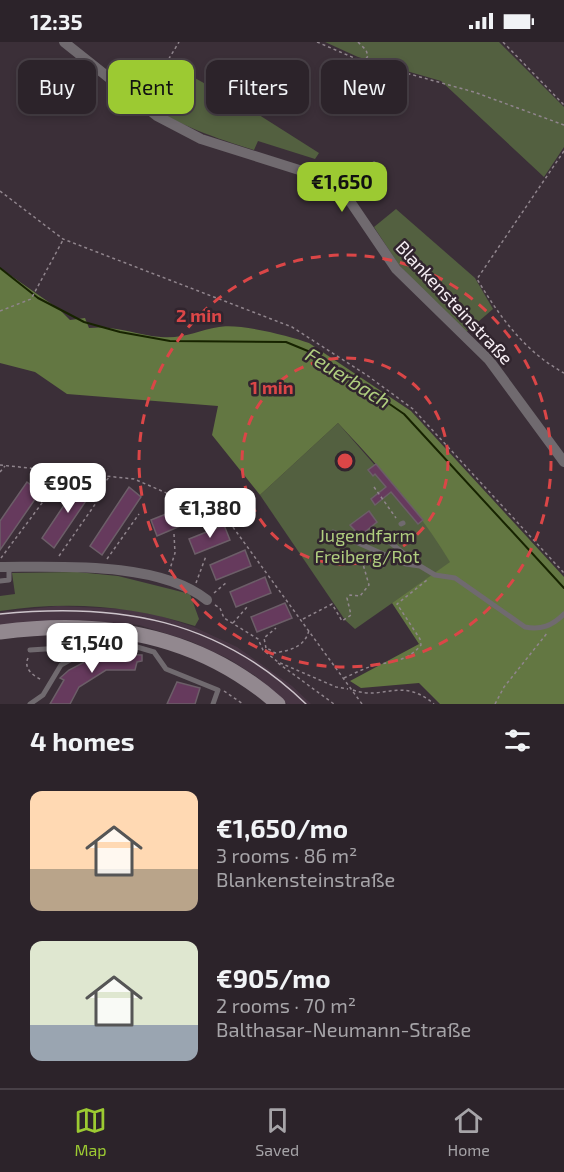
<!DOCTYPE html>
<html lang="en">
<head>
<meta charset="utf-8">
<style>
  :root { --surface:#2c232a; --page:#382f36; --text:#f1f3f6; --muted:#a6a4a8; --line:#484047; --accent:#9cca32 }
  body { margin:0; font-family:"Exo 2",sans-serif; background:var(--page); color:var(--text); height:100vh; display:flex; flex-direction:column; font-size:22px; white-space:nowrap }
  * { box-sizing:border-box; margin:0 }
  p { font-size:20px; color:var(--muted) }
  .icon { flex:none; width:33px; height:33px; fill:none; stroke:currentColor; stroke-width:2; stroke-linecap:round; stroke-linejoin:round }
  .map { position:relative; height:662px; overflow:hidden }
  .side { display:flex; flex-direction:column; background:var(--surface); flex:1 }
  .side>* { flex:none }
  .guide { position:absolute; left:18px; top:18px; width:528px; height:54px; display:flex; gap:12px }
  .price { position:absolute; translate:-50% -51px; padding:0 14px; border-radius:12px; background:#fff; color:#222; font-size:20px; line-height:39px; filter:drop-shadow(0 2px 3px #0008) }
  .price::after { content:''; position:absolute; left:50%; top:36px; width:18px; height:14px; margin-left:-9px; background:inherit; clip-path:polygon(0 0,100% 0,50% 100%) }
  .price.on { background:var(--accent); color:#111 }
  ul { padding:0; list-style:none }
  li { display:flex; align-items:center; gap:18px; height:150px; padding:0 30px }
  li span { display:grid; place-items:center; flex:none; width:168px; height:120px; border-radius:12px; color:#555 }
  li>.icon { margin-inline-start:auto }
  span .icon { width:72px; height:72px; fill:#fffc; stroke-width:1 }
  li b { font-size:26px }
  h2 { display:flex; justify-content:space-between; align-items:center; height:72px; padding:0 30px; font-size:26px }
  .pill { padding:0 21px; border-radius:12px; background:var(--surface); box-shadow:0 3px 9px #0003,0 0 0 2px var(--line); font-size:21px; line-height:54px }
  .pill.on { background:var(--accent); color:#111 }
  .status { display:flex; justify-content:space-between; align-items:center; height:42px; padding:0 30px; background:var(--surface); direction:ltr }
  .status svg { height:16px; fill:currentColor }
  .tab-bar { display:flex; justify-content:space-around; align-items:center; height:84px; border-top:2px solid var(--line); background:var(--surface); font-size:16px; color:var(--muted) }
  .tab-bar a { display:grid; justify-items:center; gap:3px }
  .tab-bar .on { color:var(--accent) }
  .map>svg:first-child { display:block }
  .built { fill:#483644 }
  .green { fill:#536040 }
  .forest { fill:#637742 }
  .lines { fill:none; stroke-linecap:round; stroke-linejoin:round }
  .stream { stroke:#172300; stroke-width:2 }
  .building { fill:#663a5d; stroke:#6c5e68; stroke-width:1.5 }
  .path { stroke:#90858d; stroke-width:1.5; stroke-dasharray:3 3; stroke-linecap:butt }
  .lane { stroke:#706a6f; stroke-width:5 }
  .street { stroke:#706a6f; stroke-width:10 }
  .secondary { stroke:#92888f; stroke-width:15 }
  .tram { stroke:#cdc4cb; stroke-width:1.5 }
  .ring { fill:none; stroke:#db4647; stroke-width:3; stroke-dasharray:10 8 }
  .labels { text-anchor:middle; stroke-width:5; stroke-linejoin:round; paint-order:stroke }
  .street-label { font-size:18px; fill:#f6eef4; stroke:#31252e }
  .park-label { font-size:18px; fill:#b0ce7f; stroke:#31252e }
  .water-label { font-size:20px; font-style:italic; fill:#b0ce7f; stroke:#31252e }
  .centre { fill:#db4647; stroke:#31252e; stroke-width:3 }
  .ring-label { font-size:18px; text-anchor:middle; font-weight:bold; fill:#db4647; stroke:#31252e; stroke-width:5; stroke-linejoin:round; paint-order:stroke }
</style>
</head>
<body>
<div class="status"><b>12:35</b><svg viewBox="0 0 49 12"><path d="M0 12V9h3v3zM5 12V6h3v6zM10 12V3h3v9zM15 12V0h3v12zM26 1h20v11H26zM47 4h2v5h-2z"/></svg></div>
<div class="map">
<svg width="564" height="662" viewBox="0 0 564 662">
  <rect width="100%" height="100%" fill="#3b2f38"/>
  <path class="built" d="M58 564 124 567 158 573 194 585 237 605 292 644 311 662H287L257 635 229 617 190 599 139 583 81 578 0 584V570Z"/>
  <g class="green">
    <path d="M325 0H499L564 65V105L544 135 441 39 358 15Z"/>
    <path d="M168 21 245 64 319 111 315 117 258 99 254 108C216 96 178 84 145 60Z"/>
    <path d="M396 167 475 236 493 267 464 292 399 223 374 185Z"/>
    <path d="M338 381 429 485 451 520 355 587 345 578 260 453Z"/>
    <path d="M77 530 118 534 190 552 199 577 195 584C130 563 67 559 0 569V554L15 552 12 531Z"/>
  </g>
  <path class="forest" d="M0 226 60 268 70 278 85 276 89 286C115 283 136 293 161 295 185 297 198 288 219 285 239 281 290 294 309 301L411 369 564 535V662H440L419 641 361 646 350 639 419 602 392 561 450 520C419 468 379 425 338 381L260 453 212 393 218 364 67 352 35 330 0 321Z"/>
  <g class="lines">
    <path class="stream" d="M0 226 38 256 84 280 120 290 170 299 286 300 320 314 404 372 564 546"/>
  </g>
  <g class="building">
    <path d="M376 422 423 478 418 482 391 450 375 463 371 457 386 445 375 432 373 434 368 428Z"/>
    <path d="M81 438 94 447 54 506 42 496Z"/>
    <path d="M27 440 40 450 0 508V479Z"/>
    <path d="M129 445 141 455 102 513 90 504Z"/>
    <path d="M186 464 192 479 157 494 151 478Z"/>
    <path d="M369 469 377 480 360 494 350 483Z"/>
    <path d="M224 483 230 498 195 512 189 497Z"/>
    <path d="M245 508 251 524 216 538 210 523Z"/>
    <path d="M265 535 271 551 236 565 230 550Z"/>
    <path d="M285 561 292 576 257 590 251 575Z"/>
    <path d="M105 612 142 613V619L137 620 135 628H106L79 645 70 662H50L64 638 60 636 69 628 96 614Z"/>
    <path d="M177 640 200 646 195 662H167Z"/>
  </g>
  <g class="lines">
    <g class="path">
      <path d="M317 0 359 18 474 50 564 83"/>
      <path d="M358 0 366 8 368 14 365 18"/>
      <path d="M503 0 564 63"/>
      <path d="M147 53 179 0"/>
      <path d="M564 109 477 237C500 275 524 309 564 331"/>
      <path d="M0 149 63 197 292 285 368 334 413 367 564 531"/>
      <path d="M0 269 31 257 63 198"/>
      <path d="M0 423 134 437 227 477 362 662"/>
      <path d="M0 430 5 424"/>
      <path d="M374 445 396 476"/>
      <path d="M59 514 96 461 99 449 109 435"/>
      <path d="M1 516 45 457 47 440 54 429"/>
      <path d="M107 517 139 472"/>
      <path d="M169 530 175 511 174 492"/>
      <path d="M196 541 206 514"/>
      <path d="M214 551 227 540"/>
      <path d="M215 563 220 566 224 576 258 597 263 608 278 620 336 645 348 647"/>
      <path d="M303 577 332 562 342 579 351 573 347 556 350 553 360 554 369 543 363 522 369 513"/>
      <path d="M233 581 247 565"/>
      <path d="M266 606 264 596 276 586"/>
      <path d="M265 610 267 606 275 611C291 608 305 605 309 588"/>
      <path d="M28 616C23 627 34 634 42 638"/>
      <path d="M278 621 334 662"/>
      <path d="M344 636C353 632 363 627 372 624 392 619 407 620 421 603L420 597 397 562 427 538"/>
      <path d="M353 648C384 659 401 634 434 662"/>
      <path d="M224 649 243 662"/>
      <path d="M495 662 504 645 548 590"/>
    </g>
    <g class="lane">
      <path d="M343 149 374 122"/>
      <path d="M401 482 403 481"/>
      <path d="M333 490 406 522 420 524 435 533 455 536 525 585C541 588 552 584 564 572"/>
      <path d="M387 493 386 497 418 523"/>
      <path d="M0 539 9 538V525"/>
      <path d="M30 608 91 604"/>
      <path d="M30 662 43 653 61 623 95 604 130 603 154 610 166 627 218 648 213 662"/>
    </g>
    <g class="street">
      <path d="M64 0 157 74 201 97 315 133 343 149 396 227 489 318 564 420"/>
      <path d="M0 525C59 525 159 519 207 558"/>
    </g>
    <path class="secondary" d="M0 590C102 576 199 592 278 662"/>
    <path class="tram" d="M0 572C118 560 218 577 306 662"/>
  </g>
  <g class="ring">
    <circle cx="345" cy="419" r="103"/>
    <circle cx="345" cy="419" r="206"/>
  </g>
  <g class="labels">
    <g class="street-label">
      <text transform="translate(454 261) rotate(47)" y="6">Blankensteinstraße</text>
    </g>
    <g class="park-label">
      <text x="367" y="500">Jugendfarm<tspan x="367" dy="21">Freiberg/Rot</tspan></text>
    </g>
    <g class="water-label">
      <text transform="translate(348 336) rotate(32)" y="7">Feuerbach</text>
    </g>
  </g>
  <circle cx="345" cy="419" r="9" class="centre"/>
  <g class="ring-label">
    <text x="199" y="280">2 min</text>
    <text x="272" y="352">1 min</text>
  </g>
</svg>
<b class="price on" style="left:342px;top:171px">€1,650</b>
<b class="price" style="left:68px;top:472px">€905</b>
<b class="price" style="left:210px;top:497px">€1,380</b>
<b class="price" style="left:92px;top:632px">€1,540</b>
<div class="guide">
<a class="pill">Buy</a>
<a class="pill on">Rent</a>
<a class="pill">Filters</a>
<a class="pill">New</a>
</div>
</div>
<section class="side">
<h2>4 homes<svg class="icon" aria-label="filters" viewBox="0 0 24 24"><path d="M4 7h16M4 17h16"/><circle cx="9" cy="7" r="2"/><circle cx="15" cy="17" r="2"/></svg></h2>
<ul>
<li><span style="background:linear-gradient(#ffd9b3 65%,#b9a48a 0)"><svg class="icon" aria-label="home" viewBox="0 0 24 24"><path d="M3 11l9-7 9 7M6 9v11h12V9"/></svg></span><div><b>€1,650/mo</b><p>3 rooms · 86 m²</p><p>Blankensteinstraße</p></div></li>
<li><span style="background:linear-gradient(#dfe7d0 70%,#9aa5b1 0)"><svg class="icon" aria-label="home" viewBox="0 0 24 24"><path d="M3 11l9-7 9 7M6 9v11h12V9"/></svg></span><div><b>€905/mo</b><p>2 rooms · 70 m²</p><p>Balthasar-Neumann-Straße</p></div></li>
</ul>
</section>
<nav class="tab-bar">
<a class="on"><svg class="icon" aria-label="map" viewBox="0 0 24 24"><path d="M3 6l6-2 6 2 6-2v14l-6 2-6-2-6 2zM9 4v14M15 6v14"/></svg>Map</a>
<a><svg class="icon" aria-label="saved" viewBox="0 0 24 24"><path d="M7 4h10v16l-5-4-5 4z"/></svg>Saved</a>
<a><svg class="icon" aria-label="home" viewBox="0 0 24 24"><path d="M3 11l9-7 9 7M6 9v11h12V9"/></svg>Home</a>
</nav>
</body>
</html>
